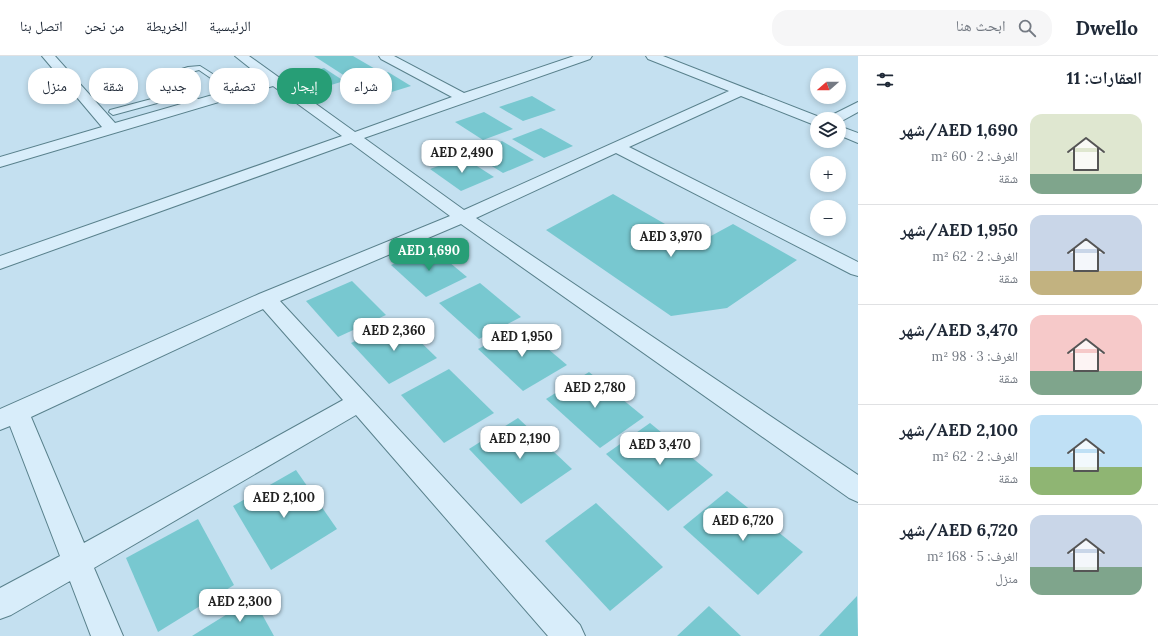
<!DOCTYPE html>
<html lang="ar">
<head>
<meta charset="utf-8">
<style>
  :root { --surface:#fff; --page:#f6f6f7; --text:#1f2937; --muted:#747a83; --line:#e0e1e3; --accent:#279e76 }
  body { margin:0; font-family:Lora,"Noto Naskh Arabic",serif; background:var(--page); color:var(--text); direction:rtl; height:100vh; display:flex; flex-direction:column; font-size:15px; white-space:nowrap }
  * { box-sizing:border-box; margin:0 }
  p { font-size:13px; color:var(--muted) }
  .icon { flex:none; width:22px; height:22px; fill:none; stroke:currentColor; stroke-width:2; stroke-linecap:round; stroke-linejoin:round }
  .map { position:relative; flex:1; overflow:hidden; direction:ltr }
  .side { display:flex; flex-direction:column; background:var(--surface); width:300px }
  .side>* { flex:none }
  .guide { position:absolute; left:12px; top:12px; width:380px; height:36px; direction:rtl; display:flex; gap:8px }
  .needle { width:26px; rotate:250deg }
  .controls { position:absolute; left:810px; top:12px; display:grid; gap:8px }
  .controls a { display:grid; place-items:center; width:36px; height:36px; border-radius:50%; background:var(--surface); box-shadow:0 2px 6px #0003; font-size:20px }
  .price { position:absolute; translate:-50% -34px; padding:0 9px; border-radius:8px; background:#fff; color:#222; font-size:13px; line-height:26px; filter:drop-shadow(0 1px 2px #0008) }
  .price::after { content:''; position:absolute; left:50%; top:24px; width:12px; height:9px; margin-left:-6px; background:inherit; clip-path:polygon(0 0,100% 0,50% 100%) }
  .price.active { background:var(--accent); color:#fff }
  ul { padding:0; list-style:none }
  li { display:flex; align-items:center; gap:12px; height:100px; padding:0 16px }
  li+li { border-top:1px solid var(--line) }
  li span { display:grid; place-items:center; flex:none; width:112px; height:80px; border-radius:12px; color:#555 }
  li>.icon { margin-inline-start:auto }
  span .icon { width:48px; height:48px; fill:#fffc; stroke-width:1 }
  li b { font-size:17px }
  h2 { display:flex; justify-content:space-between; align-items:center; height:48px; padding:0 16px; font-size:17px }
  .tag { padding:0 14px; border-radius:16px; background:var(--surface); box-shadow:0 2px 6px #0003; font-size:14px; line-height:36px }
  .tag.active { background:var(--accent); color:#fff }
  header { display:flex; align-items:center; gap:24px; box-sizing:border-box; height:56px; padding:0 20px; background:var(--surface); border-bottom:1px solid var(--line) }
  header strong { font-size:19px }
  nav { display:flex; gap:22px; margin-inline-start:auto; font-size:14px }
  .search { width:280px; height:36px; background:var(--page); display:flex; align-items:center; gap:10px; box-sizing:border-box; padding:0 14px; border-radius:16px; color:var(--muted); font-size:15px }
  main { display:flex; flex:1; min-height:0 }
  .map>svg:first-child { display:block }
  .building { fill:#78c8d0 }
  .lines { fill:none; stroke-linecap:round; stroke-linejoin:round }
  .lane-casing { stroke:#59818c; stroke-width:2 }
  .street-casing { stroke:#59818c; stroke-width:2 }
  .lane { fill:#d8edfa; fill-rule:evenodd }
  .street { fill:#d8edfa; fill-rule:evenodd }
</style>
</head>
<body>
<header>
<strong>Dwello</strong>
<div class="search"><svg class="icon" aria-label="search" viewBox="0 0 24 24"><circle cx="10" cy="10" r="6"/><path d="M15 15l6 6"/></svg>ابحث هنا</div>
<nav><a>الرئيسية</a><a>الخريطة</a><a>من نحن</a><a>اتصل بنا</a></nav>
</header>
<main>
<section class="side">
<h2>العقارات: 11<svg class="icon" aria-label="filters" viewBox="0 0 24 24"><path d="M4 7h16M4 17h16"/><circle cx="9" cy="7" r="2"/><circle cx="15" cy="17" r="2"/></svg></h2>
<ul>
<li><span style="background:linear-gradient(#dfe7d0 75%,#7fa58c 0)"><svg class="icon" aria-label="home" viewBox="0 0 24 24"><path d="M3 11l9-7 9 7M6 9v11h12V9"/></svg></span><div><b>AED 1,690/شهر</b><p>الغرف: 2 · 60 m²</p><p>شقة</p></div></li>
<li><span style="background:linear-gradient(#c9d6e8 70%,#c2b280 0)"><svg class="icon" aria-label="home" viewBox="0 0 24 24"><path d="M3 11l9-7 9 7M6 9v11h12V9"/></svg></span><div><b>AED 1,950/شهر</b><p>الغرف: 2 · 62 m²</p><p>شقة</p></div></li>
<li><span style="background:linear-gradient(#f6c9c9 70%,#7fa58c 0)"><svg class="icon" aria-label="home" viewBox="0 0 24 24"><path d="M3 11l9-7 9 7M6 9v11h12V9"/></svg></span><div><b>AED 3,470/شهر</b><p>الغرف: 3 · 98 m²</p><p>شقة</p></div></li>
<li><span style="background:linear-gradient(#bfe0f5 65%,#8fb573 0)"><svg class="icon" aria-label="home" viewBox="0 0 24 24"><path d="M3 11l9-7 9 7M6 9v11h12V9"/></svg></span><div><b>AED 2,100/شهر</b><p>الغرف: 2 · 62 m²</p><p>شقة</p></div></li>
<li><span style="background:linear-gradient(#c9d6e8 65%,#7fa58c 0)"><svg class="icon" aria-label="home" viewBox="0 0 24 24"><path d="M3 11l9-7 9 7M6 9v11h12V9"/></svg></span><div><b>AED 6,720/شهر</b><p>الغرف: 5 · 168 m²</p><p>منزل</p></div></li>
</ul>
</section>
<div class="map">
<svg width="858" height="580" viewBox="0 0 858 580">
  <rect width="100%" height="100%" fill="#c4e0f0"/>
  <g class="building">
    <path d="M314 0H353L377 14 348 22Z"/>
    <path d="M324 12 344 25 315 34 295 20Z"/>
    <path d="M388 16 411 30 382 39 359 25Z"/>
    <path d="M532 40 556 54 523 65 499 51Z"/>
    <path d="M484 56 513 73 483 84 455 66Z"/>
    <path d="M541 72 573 90 544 102 512 83Z"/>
    <path d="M502 85 534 104 503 117 471 97Z"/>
    <path d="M463 101 494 121 461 135 430 113Z"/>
    <path d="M613 138 698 187 733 168 797 204 727 252 671 260 546 174Z"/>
    <path d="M431 191 467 221 426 241 391 209Z"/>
    <path d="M352 225 386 259 338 281 306 245Z"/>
    <path d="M480 227 521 261 479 283 439 247Z"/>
    <path d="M398 264 437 302 389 328 351 287Z"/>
    <path d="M521 270 567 309 523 335 478 293Z"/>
    <path d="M449 313 494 357 444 387 401 339Z"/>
    <path d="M589 316 644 361 600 392 546 343Z"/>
    <path d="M518 362 572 413 521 448 469 393Z"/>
    <path d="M650 367 713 419 668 455 606 398Z"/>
    <path d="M296 414 337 473 271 514 233 450Z"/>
    <path d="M727 435 803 496 758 539 683 471Z"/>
    <path d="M596 447 663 511 610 555 545 485Z"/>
    <path d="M198 463 234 529 158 576 126 502Z"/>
    <path d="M857 540 858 580H819Z"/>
    <path d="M253 542 274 580H192Z"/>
    <path d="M709 550 741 580H677Z"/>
  </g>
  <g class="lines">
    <g class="lane-casing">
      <path id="lane" d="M200 10 241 36 240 38H234L199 14 169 22 201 45 202 47 201 49H195L183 40 113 59 109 56 110 54 178 36 162 25 161 23 163 19 188 11Z"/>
    </g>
    <g class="street-casing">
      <g id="street">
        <path d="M42 0H55L115 67 265 24 235 0H249L355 76 452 41 381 3 379 0H394L464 37 574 0H592L590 3 364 82 464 154 729 35 648 3 646 0H663L822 62 823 63H817V69L812 68 741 40 629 91 858 206V220L851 218 616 97 476 162 858 419V446L849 442 461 168 280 245 580 569 585 580H548L356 359 94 512 123 580H91L70 525 11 559 0 563V532L60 500 10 370 0 374V353L259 238 450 160 351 87 0 213V200L342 80 273 30 0 111V101L102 71ZM263 253 343 344 84 487 31 361Z"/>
        <path d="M858 46V56L840 66 839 63H828L830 60Z"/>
        <path d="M839 70 858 77V87L839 79Z"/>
      </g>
    </g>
    <use href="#lane" class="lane"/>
    <use href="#street" class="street"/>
  </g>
</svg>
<div class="controls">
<a><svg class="needle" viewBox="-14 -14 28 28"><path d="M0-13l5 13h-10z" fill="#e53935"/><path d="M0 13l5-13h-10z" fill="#747a83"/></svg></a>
<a><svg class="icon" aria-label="layers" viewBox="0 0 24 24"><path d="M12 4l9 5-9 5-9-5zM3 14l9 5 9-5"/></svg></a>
<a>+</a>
<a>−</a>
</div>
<b class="price" style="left:462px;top:118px">AED 2,490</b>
<b class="price" style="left:671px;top:202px">AED 3,970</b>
<b class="price active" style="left:429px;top:216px">AED 1,690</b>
<b class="price" style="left:394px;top:296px">AED 2,360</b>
<b class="price" style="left:522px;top:302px">AED 1,950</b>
<b class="price" style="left:595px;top:353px">AED 2,780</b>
<b class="price" style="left:520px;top:404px">AED 2,190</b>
<b class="price" style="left:660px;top:410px">AED 3,470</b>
<b class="price" style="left:284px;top:463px">AED 2,100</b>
<b class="price" style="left:743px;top:486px">AED 6,720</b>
<b class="price" style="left:240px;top:567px">AED 2,300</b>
<div class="guide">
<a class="tag">شراء</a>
<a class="tag active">إيجار</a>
<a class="tag">تصفية</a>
<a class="tag">جديد</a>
<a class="tag">شقة</a>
<a class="tag">منزل</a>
</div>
</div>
</main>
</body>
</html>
